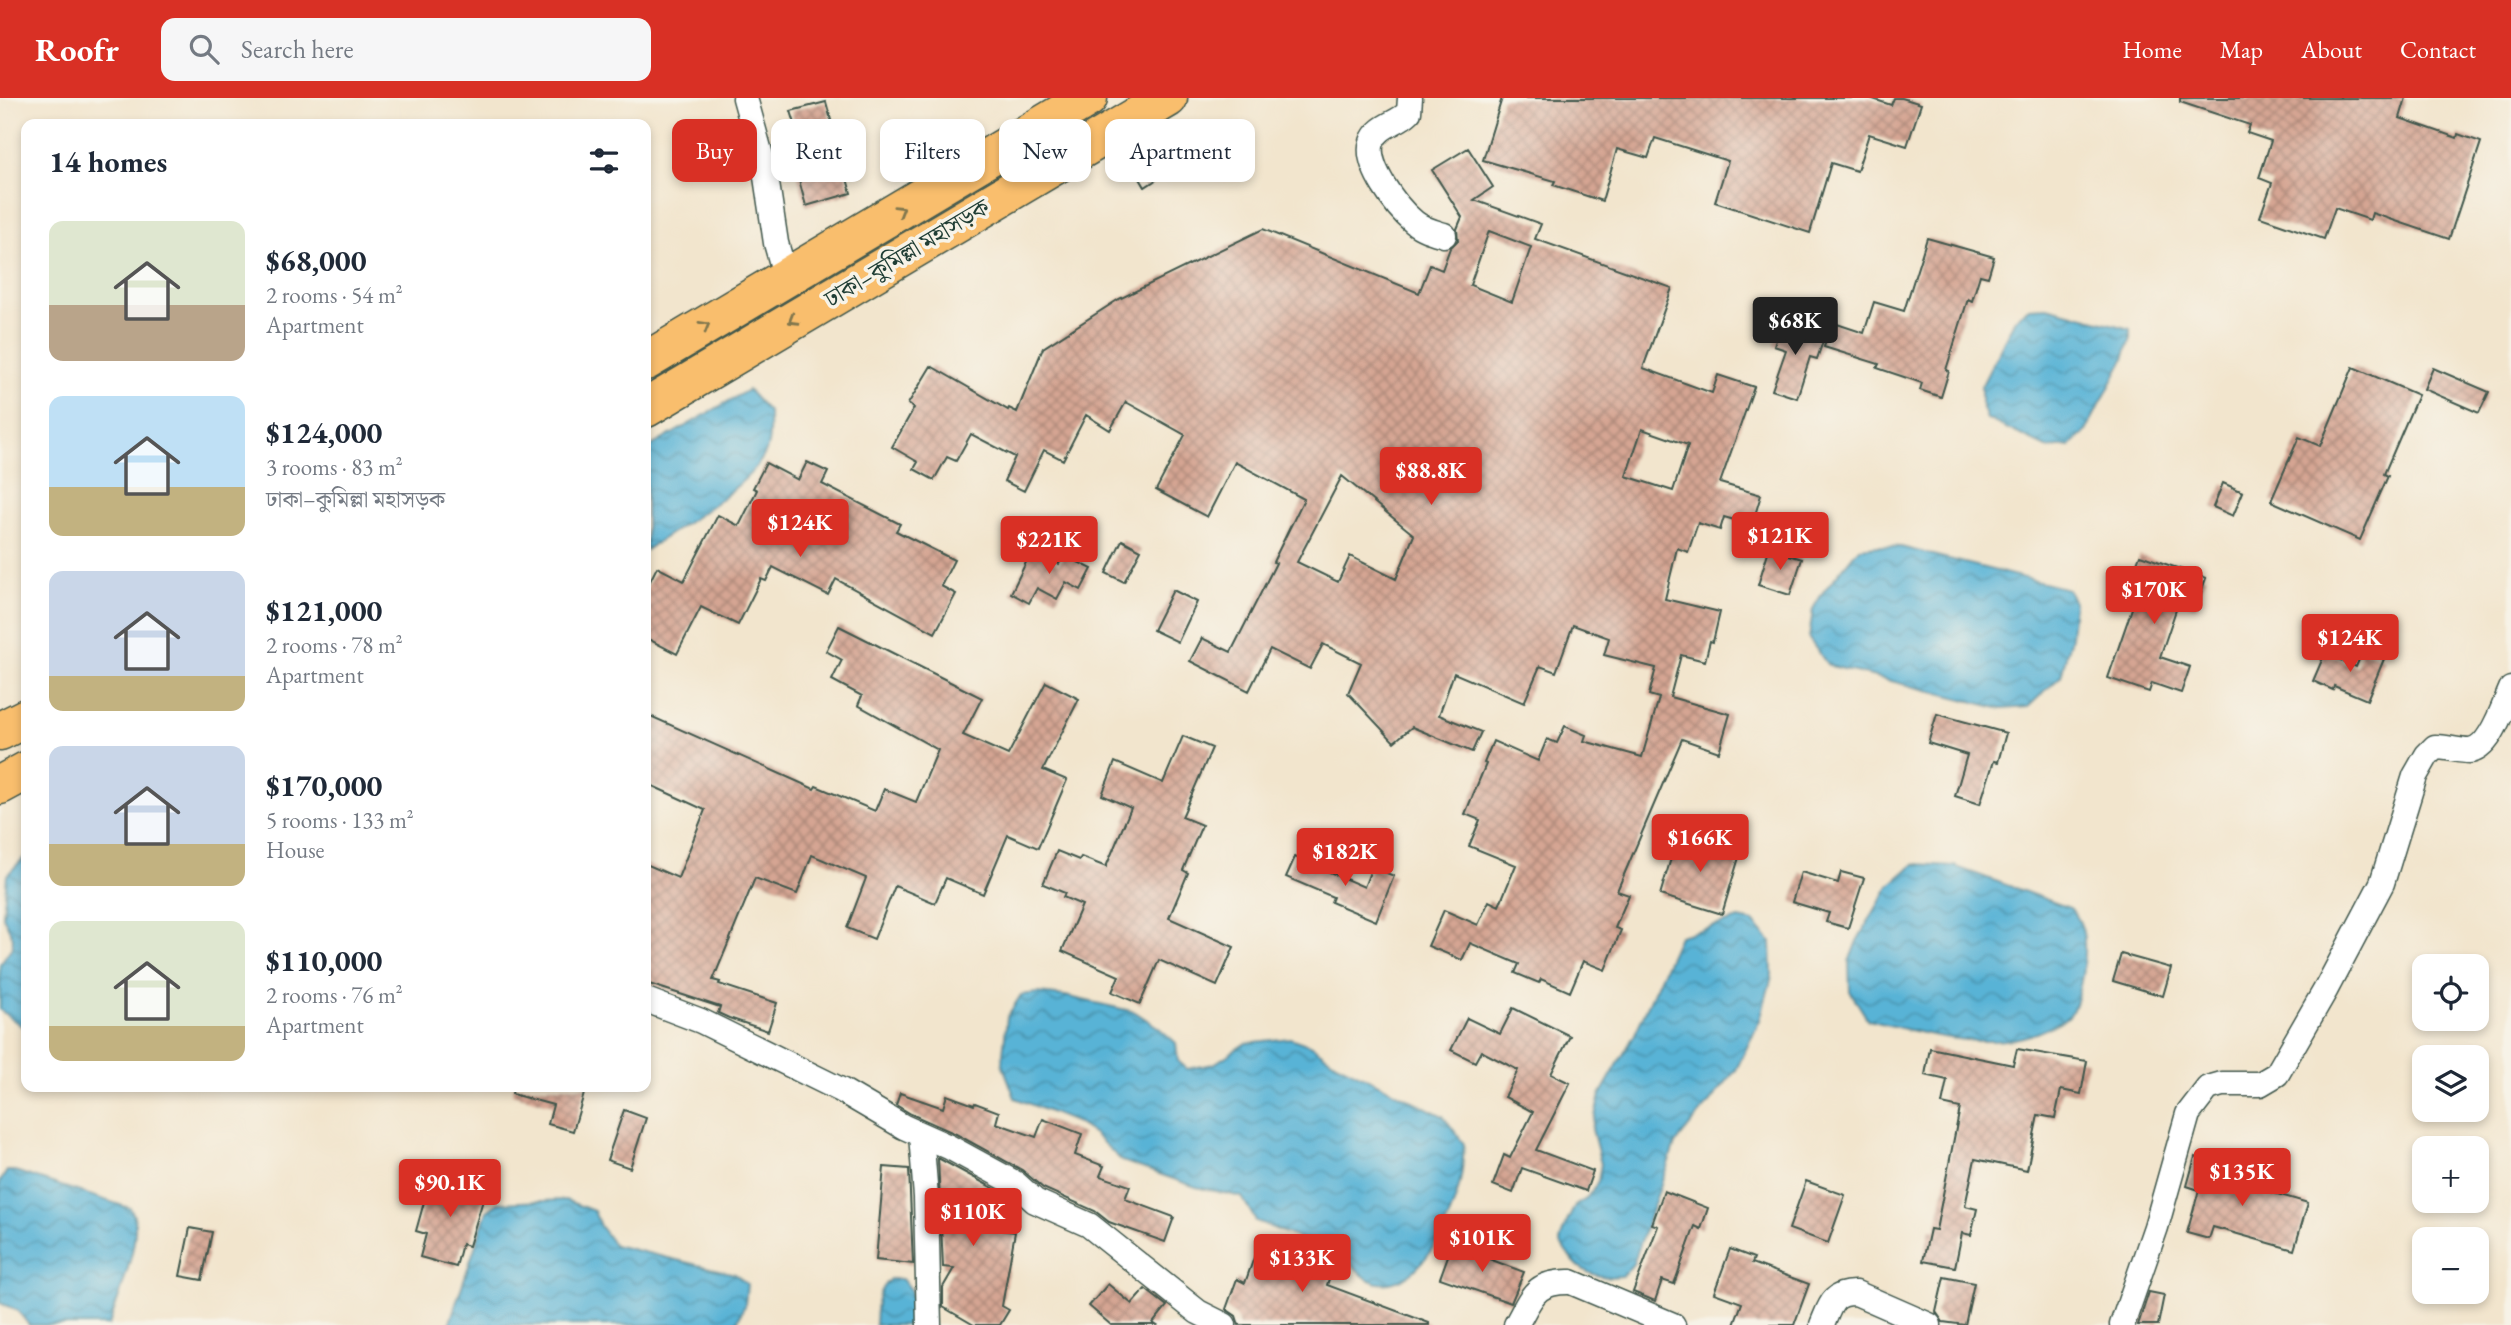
<!DOCTYPE html>
<html lang="en">
<head>
<meta charset="utf-8">
<style>
  :root { --surface:#fff; --page:#f6f6f7; --text:#1f2937; --muted:#747a83; --accent:#d93025 }
  body { margin:0; font-family:"EB Garamond","Noto Serif Bengali",serif; background:var(--page); color:var(--text); height:100vh; display:flex; flex-direction:column; font-size:26px; white-space:nowrap }
  * { box-sizing:border-box; margin:0 }
  p { font-size:23px; color:var(--muted) }
  .icon { flex:none; width:38px; height:38px; fill:none; stroke:currentColor; stroke-width:2; stroke-linecap:round; stroke-linejoin:round }
  .map { position:relative; flex:1; overflow:hidden }
  .side { position:absolute; left:21px; top:21px; width:630px; height:973px; display:flex; flex-direction:column; background:var(--surface); border-radius:14px; box-shadow:0 4px 10px #0003 }
  .side>* { flex:none }
  .banner { position:absolute; left:672px; top:21px; width:665px; height:63px; display:flex; gap:14px }
  .tools { position:absolute; left:2412px; top:856px; display:grid; gap:14px }
  .tools a { display:grid; place-items:center; width:77px; height:77px; border-radius:14px; background:var(--surface); box-shadow:0 4px 10px #0003; font-size:35px }
  .price { position:absolute; translate:-50% -60px; padding:0 16px; border-radius:7px; background:var(--accent); color:#fff; font-size:23px; line-height:46px; filter:drop-shadow(0 2px 4px #0008) }
  .price::after { content:''; position:absolute; left:50%; top:42px; width:21px; height:16px; margin-left:-10px; background:inherit; clip-path:polygon(0 0,100% 0,50% 100%) }
  .price.current { background:#222; color:#fff }
  ul { padding:0; list-style:none }
  li { display:flex; align-items:center; gap:21px; height:175px; padding:0 28px }
  li span { display:grid; place-items:center; flex:none; width:196px; height:140px; border-radius:14px; color:#555 }
  li>.icon { margin-inline-start:auto }
  span .icon { width:84px; height:84px; fill:#fffc; stroke-width:1 }
  li b { font-size:30px }
  h2 { display:flex; justify-content:space-between; align-items:center; height:84px; padding:0 28px; font-size:30px }
  .tag { padding:0 24px; border-radius:14px; background:var(--surface); box-shadow:0 4px 10px #0003; font-size:24px; line-height:63px }
  .tag.current { background:var(--accent); color:#fff }
  header { display:flex; align-items:center; gap:42px; box-sizing:border-box; height:98px; padding:0 35px; background:var(--accent); color:#fff }
  header strong { font-size:33px }
  nav { display:flex; gap:38px; margin-inline-start:auto; font-size:24px }
  .search { width:490px; height:63px; background:var(--page); display:flex; align-items:center; gap:18px; box-sizing:border-box; padding:0 24px; border-radius:14px; color:var(--muted); font-size:26px }
  .map>svg:first-child { display:block }
  .water { fill:url(#water-waves); stroke:#3c7885; stroke-width:2 }
  .building { fill:url(#building-cross-hatch); fill-rule:evenodd }
  .lines { fill:none; stroke-linecap:round; stroke-linejoin:round }
  .minor-casing { stroke:#3f564b; stroke-width:27 }
  .trunk-casing { stroke:#3f564b; stroke-width:41 }
  .minor { stroke:#fff; stroke-width:24 }
  .trunk { stroke:#f9be6d; stroke-width:38 }
  .oneway { stroke:#81774e }
  .labels { text-anchor:middle; stroke-width:7; stroke-linejoin:round; paint-order:stroke }
  .street-label { font-size:24px; fill:#1f3d34; stroke:#f7f3e8 }
</style>
</head>
<body>
<header>
<strong>Roofr</strong>
<div class="search"><svg class="icon" aria-label="search" viewBox="0 0 24 24"><circle cx="10" cy="10" r="6"/><path d="M15 15l6 6"/></svg>Search here</div>
<nav><a>Home</a><a>Map</a><a>About</a><a>Contact</a></nav>
</header>
<div class="map">
<svg width="2511" height="1227" viewBox="0 0 2511 1227">
  <defs>
    <pattern id="water-waves" width="16" height="10" patternUnits="userSpaceOnUse" patternTransform="scale(1.75)"><rect width="16" height="10" fill="#59b3d6"/><path d="M0 5q4-4 8 0t8 0" fill="none" stroke="#4993ae"/></pattern>
    <pattern id="building-cross-hatch" width="8" height="8" patternUnits="userSpaceOnUse" patternTransform="scale(1.75)"><rect width="8" height="8" fill="#d5a593"/><path d="M0 0l8 8M0 8l8-8" fill="none" stroke="#ac8879"/></pattern>
  </defs>
  <rect width="100%" height="100%" fill="#f7f3e8"/>
  <filter id="ink" filterUnits="userSpaceOnUse"><feTurbulence type="fractalNoise" baseFrequency=".0143" numOctaves="2"/><feDisplacementMap in="SourceGraphic" scale="14" xChannelSelector="R" yChannelSelector="G"/><feConvolveMatrix kernelMatrix="1 2 1 2 8 2 1 2 1" color-interpolation-filters="sRGB"/></filter>
  <filter id="wash" filterUnits="userSpaceOnUse"><feTurbulence type="fractalNoise" baseFrequency=".00686" numOctaves="4" result="noise"/><feDisplacementMap in="SourceGraphic" scale="28" xChannelSelector="R" yChannelSelector="G"/><feGaussianBlur stdDeviation="1.57" result="paint"/><feColorMatrix in="noise" values="0 0 0 0 0 0 0 0 0 0 0 0 0 0 0 0 0 1.4 0 .05"/><feComposite in="paint" operator="in"/></filter>
  <g filter="url(#wash)">
    <rect width="100%" height="100%" fill="#f2e5cd"/>
    <g class="water">
      <path d="M2047 209 2130 231V243L2123 263 2084 336 2069 348 2048 350 1987 321 1981 305V289L2015 221 2029 210Z"/>
      <path d="M748 292 769 315C769 328 771 345 764 357 746 391 679 429 646 452V351Z"/>
      <path d="M1878 448 1901 449 2068 491 2074 505 2071 539 2061 578 2028 609 2002 611 1828 567 1809 541 1813 511 1823 494 1859 450Z"/>
      <path d="M26 758V931L0 912V866L12 849 13 840 3 818 7 777Z"/>
      <path d="M1914 766 1954 768 2070 810C2087 827 2085 848 2083 870 2082 881 2076 908 2070 917 2067 920 2060 923 2057 925 2001 960 1927 936 1868 922L1850 893 1849 864 1857 843 1889 788Z"/>
      <path d="M1739 821 1753 824 1771 844 1772 878 1760 922 1736 972 1675 1046 1633 1166 1622 1178C1591 1182 1575 1171 1560 1144L1564 1130 1575 1108 1586 1101 1598 1084 1601 1066 1592 1031 1600 997 1635 936 1679 838Z"/>
      <path d="M1038 895 1065 898 1135 914 1159 930 1176 945 1178 963 1187 971 1214 966 1246 945 1290 940 1312 948 1336 965 1443 1018 1464 1046C1463 1056 1463 1068 1461 1078 1456 1113 1423 1192 1378 1185 1359 1181 1351 1161 1338 1150 1330 1144 1316 1145 1306 1142 1289 1137 1272 1130 1256 1123L1242 1099 1196 1089 1122 1063 1094 1036 1077 1025 1015 1000 1002 965 1007 919 1021 897Z"/>
      <path d="M7 1073H15L130 1110C147 1131 117 1201 109 1227H29L17 1212 0 1205V1084Z"/>
      <path d="M565 1102 594 1113 600 1128 614 1147 735 1176 747 1186 745 1206 736 1227H449L487 1113 498 1105Z"/>
      <path d="M890 1181H902L911 1193 914 1227H875C876 1209 876 1193 890 1181Z"/>
    </g>
    <g id="blocks">
      <g class="building">
        <path d="M1502 0H1870L1891 7 1894 0H1902L1921 6 1907 48 1869 36 1857 73 1831 65 1810 135 1715 104 1728 63 1655 40 1648 60 1617 51 1602 103 1553 87 1555 83 1483 62Z"/>
        <path d="M2180 0H2406L2400 20 2457 40 2458 36 2481 44 2449 141 2372 115 2370 122 2335 110 2324 141 2260 119 2272 85 2259 80 2271 43 2247 35 2250 27 2180 4Z"/>
        <path d="M826 4 851 95 806 108 787 38 798 35 791 13Z"/>
        <path d="M1468 50 1493 89 1474 102 1541 126 1535 141 1672 190 1643 270 1712 295 1718 277 1754 289 1720 385 1761 397 1752 427 1724 419 1720 432 1698 425 1688 454 1677 450 1665 501 1720 514 1713 544 1710 543 1705 563 1681 557 1670 599 1730 616 1719 654 1682 641 1617 793 1629 797 1615 830 1621 832 1605 872 1583 863 1570 894 1541 881 1539 885 1515 875 1519 866 1470 845 1462 862 1428 848 1444 812 1478 827 1489 803 1499 808 1516 767 1469 748 1480 722 1465 716 1486 666 1484 665 1493 643 1538 663 1547 641 1557 645 1565 628 1586 637 1584 643 1642 659 1659 600 1649 597 1656 570 1604 557 1609 540 1573 527 1556 574 1540 568 1524 605 1454 575 1439 617 1481 634 1472 654 1412 629 1394 644 1348 595 1361 565 1323 546 1310 571 1270 551 1249 593 1190 563 1202 540 1231 554 1276 465 1273 464 1304 401 1235 364 1207 419 1156 392 1185 337 1126 304 1110 332 1086 317 1063 362 1044 352 1024 393 1004 383 1015 359 971 336 956 363 947 359 934 382 914 371 918 364 892 349 914 310 908 306 931 268 1008 312 1009 310 1017 314 1043 250 1119 201 1263 131 1419 195 1430 167 1442 172 1450 150 1458 142 1457 131 1462 119 1432 72ZM1489 133 1531 149 1512 204 1470 187ZM1642 331 1688 347 1673 393 1626 378ZM1342 378 1414 437 1396 481 1350 458 1338 484 1297 464Z"/>
        <path d="M1150 57 1162 78 1145 89 1132 67Z"/>
        <path d="M1927 140 1994 159 1988 179 1980 177 1972 203 1968 201 1946 272 1949 273 1941 299 1920 292 1922 285 1877 270 1879 266 1824 249 1831 224 1864 235 1874 204 1904 213Z"/>
        <path d="M1782 224 1825 237 1817 261 1810 259 1797 300 1772 292 1786 252 1774 248Z"/>
        <path d="M2353 269 2418 297 2384 376 2388 378 2360 442 2271 403 2299 339 2320 348Z"/>
        <path d="M2433 270 2489 294 2479 315 2424 291Z"/>
        <path d="M807 364 828 374 822 386 900 426 896 433 954 462 941 488 956 496 935 535 836 481 828 497 773 469 766 483 761 481 738 527 701 509 677 556 646 540V491L657 469 684 483 718 417 739 428 757 392 753 390 766 365 798 382Z"/>
        <path d="M2223 385 2243 394 2233 418 2213 409Z"/>
        <path d="M1122 442 1141 452 1124 484 1106 475Z"/>
        <path d="M1769 451 1802 461 1790 497 1758 487Z"/>
        <path d="M1032 452 1059 466 1064 457 1092 471 1081 492 1066 484 1057 501 1037 490 1029 505 1011 495Z"/>
        <path d="M2140 457 2206 480 2196 509 2179 503 2160 559 2190 569 2181 595 2152 585 2149 594 2108 580 2139 490 2129 486Z"/>
        <path d="M1173 492 1197 504 1178 544 1153 532Z"/>
        <path d="M839 528 982 600 963 637 1008 657 1046 584 1079 601 1043 672 1067 682 1038 750 1008 737 983 796 946 780 935 805 895 788 874 841 847 830 866 780 812 757 797 796 755 780 713 882 720 884 719 886 777 905 768 933 729 920 718 915 720 909 646 885V766L678 780 705 712 646 685V616L814 691 816 688 875 713 884 691 916 704 938 652 858 607 862 598 832 582 842 562 826 553Z"/>
        <path d="M2363 552 2384 561 2367 602 2334 588 2333 592 2313 583 2325 555 2356 569Z"/>
        <path d="M1937 616 2006 635 1998 664 1994 663 1980 706 1955 698 1967 657 1928 645Z"/>
        <path d="M1183 638 1212 650 1182 719 1202 727 1183 772 1188 775 1169 820 1234 849 1217 888 1159 862 1140 906 1112 894 1119 878 1062 853 1082 807 1063 799 1065 795 1043 786 1057 753 1079 762 1081 759 1106 769 1131 710 1102 697 1115 664 1163 685Z"/>
        <path d="M1678 737 1740 756 1722 816 1660 797Z"/>
        <path d="M1295 759 1364 789 1372 769 1394 778 1376 823 1331 804 1333 799 1286 779Z"/>
        <path d="M1801 774 1838 785 1841 774 1864 780 1848 830 1826 824 1829 815 1792 804Z"/>
        <path d="M2121 856 2171 870 2163 898 2113 883Z"/>
        <path d="M1513 910 1570 938 1551 976 1570 985 1536 1052 1593 1073 1586 1093 1522 1070 1513 1095 1493 1087 1504 1057 1510 1060 1533 1014 1505 999 1518 972 1481 953 1475 964 1451 952 1467 920 1500 936Z"/>
        <path d="M1930 950 2013 967 2017 951 2087 963 2081 996 2061 992 2055 1020 2038 1017 2027 1072 1975 1061 1965 1108 1977 1111 1971 1137 1962 1135 1955 1169 1923 1163 1930 1131 1936 1132 1960 1010 1942 1006 1947 982 1925 977Z"/>
        <path d="M513 989H586L573 1033 548 1026 553 1007 512 996Z"/>
        <path d="M900 995 943 1010 947 997 974 1007 975 1005 999 1014 996 1025 1036 1039 1043 1021 1082 1036 1075 1057 1104 1068 1100 1078 1130 1088 1125 1101 1174 1119 1165 1144 1109 1124 1095 1113 1043 1090 1022 1072 956 1036 911 1016 896 1007Z"/>
        <path d="M624 1012 646 1020 630 1070 607 1062Z"/>
        <path d="M2195 1059 2232 1070 2229 1082 2308 1105 2294 1152 2213 1129 2209 1141 2187 1135 2199 1092 2187 1088Z"/>
        <path d="M938 1060 1004 1096 988 1130 1015 1134 1002 1208 1009 1212 1000 1227H974L943 1209V1189L954 1170 943 1169Z"/>
        <path d="M884 1069 909 1071 913 1166 876 1162Z"/>
        <path d="M443 1076 487 1089 469 1148 462 1146 456 1169 420 1159 426 1136 416 1133 426 1097 437 1100Z"/>
        <path d="M1806 1083 1845 1097 1828 1145 1789 1131Z"/>
        <path d="M1664 1093 1708 1110 1701 1131 1695 1128 1674 1186 1662 1182 1655 1203 1633 1194 1658 1128 1652 1126Z"/>
        <path d="M190 1130 212 1134 202 1182 180 1178Z"/>
        <path d="M1261 1140 1334 1166 1327 1187 1429 1225V1227H1239L1236 1218 1226 1211 1237 1181 1245 1185Z"/>
        <path d="M1452 1147 1524 1174 1511 1205 1440 1180Z"/>
        <path d="M1730 1151 1754 1160 1752 1165 1809 1186 1794 1227H1734L1742 1205 1714 1195Z"/>
        <path d="M1944 1179 1974 1185 1965 1227 1943 1224 1936 1214Z"/>
        <path d="M1108 1186 1132 1206 1145 1191 1167 1208 1153 1225 1156 1227H1111L1089 1208Z"/>
        <path d="M2149 1194 2164 1197 2158 1227H2138Z"/>
      </g>
    </g>
  </g>
  <g filter="url(#ink)">
    <use href="#blocks" fill-opacity="0" stroke="#3f564b" stroke-width="2"/>
    <g class="lines">
      <g class="minor-casing">
        <g id="minor">
          <path d="M745 0 765 72 776 145 786 180"/>
          <path d="M1410 0 1409 14C1397 26 1378 27 1372 44 1364 67 1397 110 1414 124 1422 131 1434 134 1444 137"/>
          <path d="M646 902 701 923 841 992 904 1029 949 1049 1015 1085 1035 1103 1089 1127 1198 1214 1224 1227"/>
          <path d="M921 1037 926 1099 929 1227"/>
          <path d="M1516 1227C1532 1199 1534 1183 1571 1184L1673 1227"/>
          <path d="M1822 1227C1830 1208 1832 1194 1856 1195L1929 1227"/>
          <path d="M2122 1227 2156 1129 2188 1016 2208 990 2222 986H2260L2277 976 2326 891 2382 785 2415 678 2427 657 2435 649C2447 649 2458 653 2469 653 2490 652 2503 609 2511 591"/>
        </g>
      </g>
      <g class="trunk-casing">
        <g id="trunk">
          <path d="M646 263 1088 0"/>
          <path d="M646 310 1168 0"/>
          <path d="M0 633 26 620"/>
          <path d="M0 687 26 673"/>
        </g>
      </g>
      <use href="#minor" class="minor"/>
      <use href="#trunk" class="trunk"/>
    </g>
    <defs><path id="oneway-chevron" d="M-2-3.5L2.5 0L-2 3.5" fill="none" stroke-width="1.6" stroke-linecap="round" stroke-linejoin="round" transform="scale(1.75)"/></defs>
    <g class="oneway">
      <use href="#oneway-chevron" transform="translate(900 112) rotate(-31)"/>
      <use href="#oneway-chevron" transform="translate(793 222) rotate(149)"/>
      <use href="#oneway-chevron" transform="translate(705 228) rotate(-30)"/>
    </g>
  </g>
  <g class="labels">
    <g class="street-label">
      <text transform="translate(907 155) rotate(-31)" y="8">ঢাকা–কুমিল্লা মহাসড়ক</text>
    </g>
  </g>
</svg>
<div class="tools">
<a><svg class="icon" aria-label="locate" viewBox="0 0 24 24"><circle cx="12" cy="12" r="6"/><path d="M12 2v4M12 18v4M2 12h4M18 12h4"/></svg></a>
<a><svg class="icon" aria-label="layers" viewBox="0 0 24 24"><path d="M12 4l9 5-9 5-9-5zM3 14l9 5 9-5"/></svg></a>
<a>+</a>
<a>−</a>
</div>
<b class="price current" style="left:1795px;top:259px">$68K</b>
<b class="price" style="left:1431px;top:409px">$88.8K</b>
<b class="price" style="left:800px;top:461px">$124K</b>
<b class="price" style="left:1780px;top:474px">$121K</b>
<b class="price" style="left:1049px;top:478px">$221K</b>
<b class="price" style="left:2154px;top:528px">$170K</b>
<b class="price" style="left:2350px;top:576px">$124K</b>
<b class="price" style="left:1700px;top:776px">$166K</b>
<b class="price" style="left:1345px;top:790px">$182K</b>
<b class="price" style="left:2242px;top:1110px">$135K</b>
<b class="price" style="left:450px;top:1121px">$90.1K</b>
<b class="price" style="left:973px;top:1150px">$110K</b>
<b class="price" style="left:1482px;top:1176px">$101K</b>
<b class="price" style="left:1302px;top:1196px">$133K</b>
<div class="banner">
<a class="tag current">Buy</a>
<a class="tag">Rent</a>
<a class="tag">Filters</a>
<a class="tag">New</a>
<a class="tag">Apartment</a>
</div>
<section class="side">
<h2>14 homes<svg class="icon" aria-label="filters" viewBox="0 0 24 24"><path d="M4 7h16M4 17h16"/><circle cx="9" cy="7" r="2"/><circle cx="15" cy="17" r="2"/></svg></h2>
<ul>
<li><span style="background:linear-gradient(#dfe7d0 60%,#b9a48a 0)"><svg class="icon" aria-label="home" viewBox="0 0 24 24"><path d="M3 11l9-7 9 7M6 9v11h12V9"/></svg></span><div><b>$68,000</b><p>2 rooms · 54 m²</p><p>Apartment</p></div></li>
<li><span style="background:linear-gradient(#bfe0f5 65%,#c2b280 0)"><svg class="icon" aria-label="home" viewBox="0 0 24 24"><path d="M3 11l9-7 9 7M6 9v11h12V9"/></svg></span><div><b>$124,000</b><p>3 rooms · 83 m²</p><p>ঢাকা–কুমিল্লা মহাসড়ক</p></div></li>
<li><span style="background:linear-gradient(#c9d6e8 75%,#c2b280 0)"><svg class="icon" aria-label="home" viewBox="0 0 24 24"><path d="M3 11l9-7 9 7M6 9v11h12V9"/></svg></span><div><b>$121,000</b><p>2 rooms · 78 m²</p><p>Apartment</p></div></li>
<li><span style="background:linear-gradient(#c9d6e8 70%,#c2b280 0)"><svg class="icon" aria-label="home" viewBox="0 0 24 24"><path d="M3 11l9-7 9 7M6 9v11h12V9"/></svg></span><div><b>$170,000</b><p>5 rooms · 133 m²</p><p>House</p></div></li>
<li><span style="background:linear-gradient(#dfe7d0 75%,#c2b280 0)"><svg class="icon" aria-label="home" viewBox="0 0 24 24"><path d="M3 11l9-7 9 7M6 9v11h12V9"/></svg></span><div><b>$110,000</b><p>2 rooms · 76 m²</p><p>Apartment</p></div></li>
</ul>
</section>
</div>
</body>
</html>
